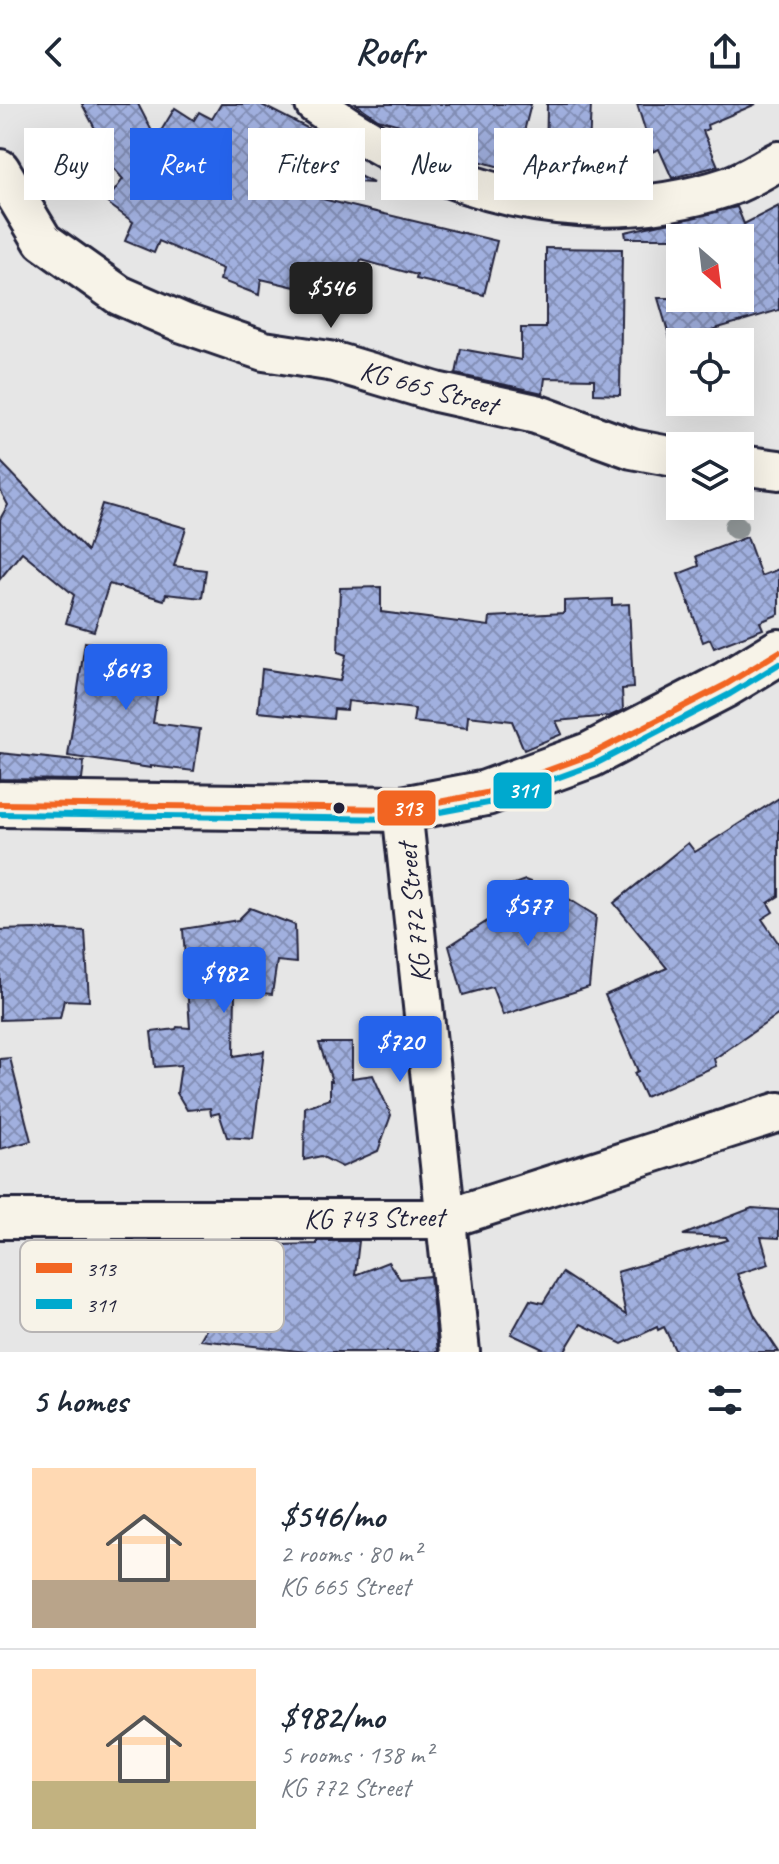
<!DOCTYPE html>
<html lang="en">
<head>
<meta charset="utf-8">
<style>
  :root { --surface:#fff; --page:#f2f2f3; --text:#1f2937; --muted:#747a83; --line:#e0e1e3; --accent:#2563eb }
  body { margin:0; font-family:Caveat,sans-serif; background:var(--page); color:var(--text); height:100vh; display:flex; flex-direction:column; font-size:30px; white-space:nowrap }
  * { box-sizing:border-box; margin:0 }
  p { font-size:26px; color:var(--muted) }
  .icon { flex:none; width:44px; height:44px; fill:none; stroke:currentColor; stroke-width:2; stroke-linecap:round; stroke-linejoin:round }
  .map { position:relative; height:1248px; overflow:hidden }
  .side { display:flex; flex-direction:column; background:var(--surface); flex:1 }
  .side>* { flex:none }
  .hud { position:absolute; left:24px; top:24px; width:732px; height:72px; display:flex; gap:16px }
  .needle { width:52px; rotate:152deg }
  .fabs { position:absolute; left:666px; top:120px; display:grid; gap:16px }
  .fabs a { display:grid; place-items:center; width:88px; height:88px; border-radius:0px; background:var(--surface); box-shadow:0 8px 32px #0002; font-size:40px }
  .price { position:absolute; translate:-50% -68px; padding:0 18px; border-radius:8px; background:var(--accent); color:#fff; font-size:26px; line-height:52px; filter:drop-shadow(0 2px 4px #0008) }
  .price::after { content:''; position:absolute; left:50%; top:48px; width:24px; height:18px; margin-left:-12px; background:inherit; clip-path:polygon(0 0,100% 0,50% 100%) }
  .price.current { background:#222; color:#fff }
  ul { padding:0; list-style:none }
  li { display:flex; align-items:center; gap:24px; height:200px; padding:0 32px }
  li+li { border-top:2px solid var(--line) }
  li span { display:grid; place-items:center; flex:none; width:224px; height:160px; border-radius:0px; color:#555 }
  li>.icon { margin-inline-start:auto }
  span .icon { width:96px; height:96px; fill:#fffc; stroke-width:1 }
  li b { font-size:34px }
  h2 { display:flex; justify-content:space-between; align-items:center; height:96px; padding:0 32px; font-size:34px }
  .pill { padding:0 28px; border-radius:0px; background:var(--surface); box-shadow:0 8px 32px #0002; font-size:28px; line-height:72px }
  .pill.current { background:var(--accent); color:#fff }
  header { display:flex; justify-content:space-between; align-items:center; height:104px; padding:0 32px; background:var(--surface); font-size:36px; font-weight:700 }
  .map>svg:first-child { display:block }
  .building { fill:url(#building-cross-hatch); stroke:#22223b; stroke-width:2 }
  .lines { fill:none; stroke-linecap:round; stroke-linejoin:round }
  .minor-casing { stroke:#22223b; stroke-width:44 }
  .secondary-casing { stroke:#22223b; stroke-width:50 }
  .minor { stroke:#f7f3e8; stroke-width:38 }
  .secondary { stroke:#f7f3e8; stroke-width:44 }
  .bus-1-casing { stroke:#f7f3e8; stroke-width:12 }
  .bus-2-casing { stroke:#f7f3e8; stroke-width:12 }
  .bus-1 { stroke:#f26522; stroke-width:6 }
  .bus-2 { stroke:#00a9ce; stroke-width:6 }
  .tree { fill:#909697 }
  .bus-dot { fill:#22223b; stroke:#f7f3e8; stroke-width:3 }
  .labels { text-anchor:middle; stroke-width:6; stroke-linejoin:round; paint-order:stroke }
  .street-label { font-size:28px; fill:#22223b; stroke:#f7f3e8 }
  .key { fill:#f7f3e8; stroke:#b7b4b4; stroke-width:2 }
  .key-label { font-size:22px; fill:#22223b }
  .line-badge { stroke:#f7f3e8; stroke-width:3 }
  .badge-label { font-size:22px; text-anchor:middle; font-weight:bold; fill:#fff }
</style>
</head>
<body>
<header><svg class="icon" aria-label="back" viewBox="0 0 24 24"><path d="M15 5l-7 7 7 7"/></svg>Roofr<svg class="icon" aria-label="share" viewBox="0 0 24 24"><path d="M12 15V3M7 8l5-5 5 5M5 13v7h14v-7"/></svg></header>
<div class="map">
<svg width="779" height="1248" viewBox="0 0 779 1248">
  <defs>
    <pattern id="building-cross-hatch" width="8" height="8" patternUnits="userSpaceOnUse" patternTransform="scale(2)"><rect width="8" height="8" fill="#a1b0df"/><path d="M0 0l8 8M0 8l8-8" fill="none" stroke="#838fb6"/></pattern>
  </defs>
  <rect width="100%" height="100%" fill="#e6e6e6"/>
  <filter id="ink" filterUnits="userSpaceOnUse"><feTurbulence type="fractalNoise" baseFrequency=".0125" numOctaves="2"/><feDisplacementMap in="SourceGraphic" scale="16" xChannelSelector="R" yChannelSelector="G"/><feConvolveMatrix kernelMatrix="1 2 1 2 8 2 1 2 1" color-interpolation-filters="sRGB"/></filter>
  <g filter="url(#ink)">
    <g class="building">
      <path d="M82 0H138L156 35 175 4 194 16 199 8 212 15 221 0H260L327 34 318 51 373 79 321 76 318 94 497 137 484 191 416 175 417 171 361 156 354 181 326 172 325 175 318 173 316 183 297 178 295 183 261 175 259 191 220 176 223 165 159 137 154 149 125 137 133 118 106 98 123 75 108 58 111 55Z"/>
      <path d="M356 0H531L514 67 454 50 457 37 378 15Z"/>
      <path d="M547 0H591L588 68 546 66Z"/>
      <path d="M637 0H756L707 21 708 25 703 27 718 62 672 74 659 45 652 48Z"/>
      <path d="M779 102V206L671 238 658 194H740V134H626L625 128 737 103 744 120Z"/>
      <path d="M546 144 622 145 620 291 594 290V275L545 274 543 289 456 270 461 245 521 256V224H546Z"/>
      <path d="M0 357 87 447 102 400 186 424 174 462 206 466 202 494 166 490 164 496 109 480 94 527 66 519 74 491 22 448 0 475V415L8 401 0 386Z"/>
      <path d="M747 433 761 472 779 465V510L760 518 763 525 714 544 710 535 703 538 678 470 699 462 696 452Z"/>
      <path d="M381 483V508L489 522 490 513 564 509V497L612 495V501L629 500 633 584 622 585 623 606 610 612 556 617 562 630 524 646 512 617 468 612 467 624 413 618 415 605 348 597 347 606 334 605 333 615 258 608 262 565 340 577 346 551 338 548 340 484Z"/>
      <path d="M85 538 164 550 153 619 200 625 194 667 151 662V664L68 652Z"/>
      <path d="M0 649 84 658 82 676 0 675Z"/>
      <path d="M779 694V792L768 799 773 808 762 815 779 840V910L714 955 716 962 645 993 634 969 638 967 605 891 667 864 614 799 688 739 695 748Z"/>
      <path d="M525 776 559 789 596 812 589 883 503 911 492 883 463 891 449 842 495 812 492 788Z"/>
      <path d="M250 804 295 821 296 859 277 857 272 890 235 887 234 952 264 947 253 1035 227 1033 219 1009 211 1011 210 1004 187 1006 177 989 181 961 155 963 151 928 176 925 177 923 190 924 183 825 238 816Z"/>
      <path d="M35 825 85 827 89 897 64 896 60 914 0 916V826Z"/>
      <path d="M319 939H352V974L373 971 391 1011 378 1047 342 1063 321 1052 304 1056 305 1003 330 995V977H332Z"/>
      <path d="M10 954 31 1037 0 1045V955Z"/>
      <path d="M752 1104 779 1106V1134L761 1133 769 1160 737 1170 755 1212 779 1248H676L664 1223 658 1226 657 1223 622 1240 581 1220 564 1248H549L511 1230 530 1196 543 1199 562 1169 626 1211 617 1168 728 1136 726 1133 683 1131Z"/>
      <path d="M317 1137H359L355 1171 388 1158 400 1175 430 1172 438 1248H307L200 1236 211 1217 201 1168 279 1179 278 1141 317 1140Z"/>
    </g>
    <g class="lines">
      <g class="minor-casing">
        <g id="minor">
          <path d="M315 0C437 89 583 131 730 82 747 76 763 65 779 57"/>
          <path d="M0 65 43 137 119 191 183 219 264 247 335 258 436 288 536 310 632 345 680 354"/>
          <path d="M740 361 779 366"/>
          <path d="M402 705 460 1248"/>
          <path d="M0 1115H446L779 1008"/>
        </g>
      </g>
      <g class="secondary-casing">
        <path id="secondary" d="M0 700 402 705 486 689 590 651 725 581 779 548"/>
      </g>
      <use href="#minor" class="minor"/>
      <use href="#secondary" class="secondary"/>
      <g class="bus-1-casing">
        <path id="bus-1" d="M0 700 402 705 486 689 590 651 725 581 779 548"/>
      </g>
      <g class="bus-2-casing">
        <path id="bus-2" d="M0 710 402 715 488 699 595 660 730 590 779 560"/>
      </g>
      <use href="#bus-1" class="bus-1"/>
      <use href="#bus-2" class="bus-2"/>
    </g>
    <circle class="tree" cx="736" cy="423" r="12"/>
  </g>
  <circle class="bus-dot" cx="339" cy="704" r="7"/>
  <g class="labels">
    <g class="street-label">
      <text transform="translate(429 283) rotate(15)" y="10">KG 665 Street</text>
      <text transform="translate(413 809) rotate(-96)" y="10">KG 772 Street</text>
      <text transform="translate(374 1113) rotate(-1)" y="10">KG 743 Street</text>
    </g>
  </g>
  <rect x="20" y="1136" width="264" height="92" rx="12" class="key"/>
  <rect x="36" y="1159" width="36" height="10" fill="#f26522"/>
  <rect x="36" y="1195" width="36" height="10" fill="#00a9ce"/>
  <g class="key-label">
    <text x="86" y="1172">313</text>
    <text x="86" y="1208">311</text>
  </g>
  <g class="line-badge">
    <rect x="492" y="667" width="61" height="39" rx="8" fill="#00a9ce"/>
    <rect x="376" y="685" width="61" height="38" rx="8" fill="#f26522"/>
  </g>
  <g class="badge-label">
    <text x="523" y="694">311</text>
    <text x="407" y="712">313</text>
  </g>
</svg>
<div class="fabs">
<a><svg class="needle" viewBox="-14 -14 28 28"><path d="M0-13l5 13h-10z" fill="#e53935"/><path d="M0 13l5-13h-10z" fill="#747a83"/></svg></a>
<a><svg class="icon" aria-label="locate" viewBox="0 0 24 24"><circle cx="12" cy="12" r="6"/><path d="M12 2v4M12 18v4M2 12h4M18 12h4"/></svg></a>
<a><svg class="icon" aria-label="layers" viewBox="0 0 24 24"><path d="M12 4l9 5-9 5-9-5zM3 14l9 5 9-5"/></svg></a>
</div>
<b class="price current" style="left:331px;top:226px">$546</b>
<b class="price" style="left:126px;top:608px">$643</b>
<b class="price" style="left:528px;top:844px">$577</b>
<b class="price" style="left:224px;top:911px">$982</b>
<b class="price" style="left:400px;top:980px">$720</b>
<div class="hud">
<a class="pill">Buy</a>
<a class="pill current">Rent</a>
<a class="pill">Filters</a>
<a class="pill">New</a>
<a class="pill">Apartment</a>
</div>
</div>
<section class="side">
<h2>5 homes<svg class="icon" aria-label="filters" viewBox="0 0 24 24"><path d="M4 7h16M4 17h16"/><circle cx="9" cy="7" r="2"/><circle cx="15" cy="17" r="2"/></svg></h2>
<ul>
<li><span style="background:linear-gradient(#ffd9b3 70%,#b9a48a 0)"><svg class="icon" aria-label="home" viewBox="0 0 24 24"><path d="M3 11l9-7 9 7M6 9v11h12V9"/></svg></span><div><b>$546/mo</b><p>2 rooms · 80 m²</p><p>KG 665 Street</p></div></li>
<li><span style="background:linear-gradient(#ffd9b3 70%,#c2b280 0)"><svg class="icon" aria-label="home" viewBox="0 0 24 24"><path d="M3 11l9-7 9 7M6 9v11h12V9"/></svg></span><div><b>$982/mo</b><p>5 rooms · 138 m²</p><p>KG 772 Street</p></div></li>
</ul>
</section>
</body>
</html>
